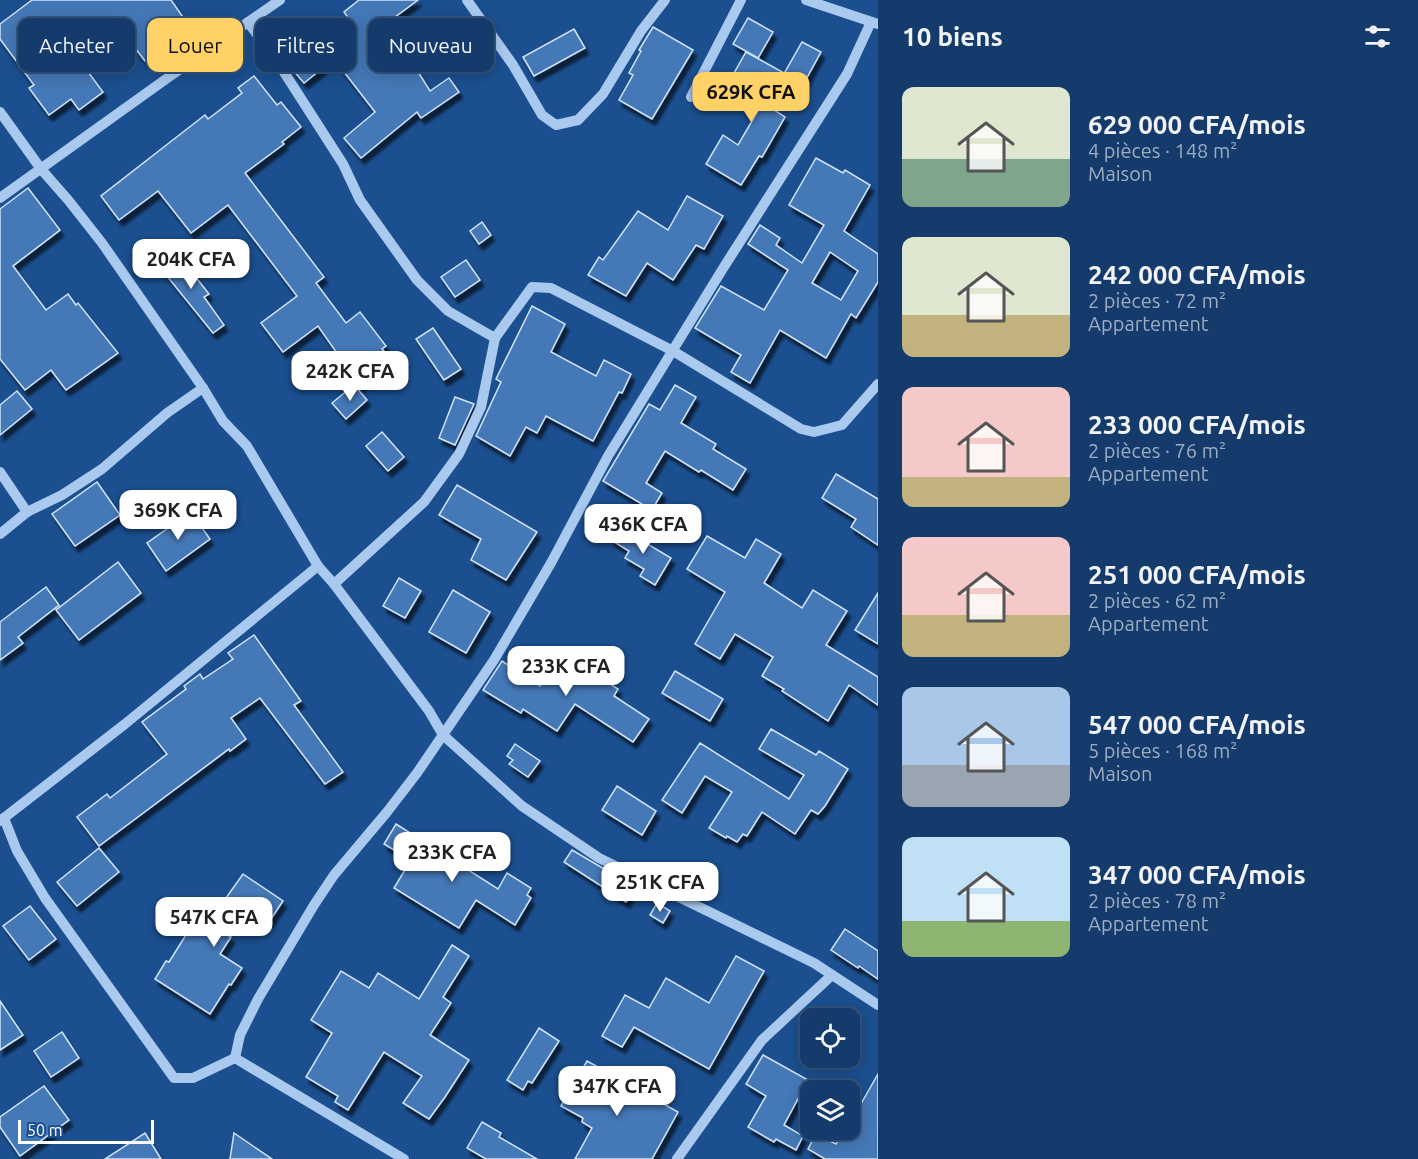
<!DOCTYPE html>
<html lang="fr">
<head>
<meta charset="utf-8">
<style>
  :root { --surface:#143b6b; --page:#214673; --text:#f1f3f6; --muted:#9dadc1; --line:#33557e; --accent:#ffd166 }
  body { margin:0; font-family:Ubuntu,sans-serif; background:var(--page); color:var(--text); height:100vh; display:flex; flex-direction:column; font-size:22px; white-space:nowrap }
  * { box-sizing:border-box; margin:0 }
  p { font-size:20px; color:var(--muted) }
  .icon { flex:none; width:33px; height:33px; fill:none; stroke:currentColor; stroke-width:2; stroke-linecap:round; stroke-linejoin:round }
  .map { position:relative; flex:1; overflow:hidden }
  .sheet { display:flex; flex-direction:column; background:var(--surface); width:540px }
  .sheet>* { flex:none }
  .hud { position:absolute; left:18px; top:18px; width:570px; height:54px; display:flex; gap:12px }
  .fabs { position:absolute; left:800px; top:1008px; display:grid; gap:12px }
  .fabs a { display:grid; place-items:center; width:60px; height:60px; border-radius:12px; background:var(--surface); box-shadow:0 3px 15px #0003,0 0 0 2px var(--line); font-size:30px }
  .scale { position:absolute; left:18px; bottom:15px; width:136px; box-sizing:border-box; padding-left:6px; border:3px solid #fff; border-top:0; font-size:16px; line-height:21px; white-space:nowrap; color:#fff; -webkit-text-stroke:4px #1b4f8f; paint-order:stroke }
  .price { position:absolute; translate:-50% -51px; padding:0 14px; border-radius:12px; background:#fff; color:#222; font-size:20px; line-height:39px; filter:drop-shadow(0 2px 3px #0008) }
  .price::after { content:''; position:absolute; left:50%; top:36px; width:18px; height:14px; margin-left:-9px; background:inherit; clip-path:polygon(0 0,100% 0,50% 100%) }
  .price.on { background:var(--accent); color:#111 }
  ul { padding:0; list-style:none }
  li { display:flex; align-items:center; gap:18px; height:150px; padding:0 24px }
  li span { display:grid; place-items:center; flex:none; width:168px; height:120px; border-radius:12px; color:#555 }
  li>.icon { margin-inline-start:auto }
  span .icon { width:72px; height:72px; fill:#fffc; stroke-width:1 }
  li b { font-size:26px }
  h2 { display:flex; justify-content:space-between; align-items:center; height:72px; padding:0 24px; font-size:26px }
  .pill { padding:0 21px; border-radius:12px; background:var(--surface); box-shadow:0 3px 15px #0003,0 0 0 2px var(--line); font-size:21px; line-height:54px }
  .pill.on { background:var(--accent); color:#111 }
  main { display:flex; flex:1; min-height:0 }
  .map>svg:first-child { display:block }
  .building { fill:#4478b7; stroke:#cfe3fa; stroke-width:1.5; fill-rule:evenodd; filter:url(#shadow) }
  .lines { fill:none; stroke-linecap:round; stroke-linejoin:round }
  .minor { stroke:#a9c9ee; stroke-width:10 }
</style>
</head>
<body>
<main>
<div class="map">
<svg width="878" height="1159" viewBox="0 0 878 1159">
  <defs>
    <filter id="shadow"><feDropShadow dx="3.5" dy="6" stdDeviation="1.5" flood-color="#0009"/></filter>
  </defs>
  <rect width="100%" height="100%" fill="#1b4f8f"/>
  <g class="building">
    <path d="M32 0H171L192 30 172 43 171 41 145 61 116 23 74 53 103 92 79 110 71 99 49 115 29 88 34 85 0 39V24Z"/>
    <path d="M359 0H418L383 26 410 59 430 91 449 78 459 92 421 118 417 112 361 158 344 138 375 112 334 59 304 83 286 62 310 41 314 45 349 19 344 12Z"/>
    <path d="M748 18 773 32 758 58 733 44Z"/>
    <path d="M653 27 693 50 652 119 619 100 633 75 629 73 641 51 639 50Z"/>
    <path d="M574 29 585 48 534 76 523 57Z"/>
    <path d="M802 42 821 52 804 83 785 72Z"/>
    <path d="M746 52 786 74 768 106 785 117 762 157 759 156 741 185 706 164 723 135 738 145 762 104 749 97 756 85 734 73Z"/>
    <path d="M254 76 277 105 281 102 301 127 282 142 284 144 245 173 324 277 316 283 346 323 360 312 386 346 382 349 392 361 360 386 318 326 283 352 261 323 297 296 228 205 191 233 158 191 119 220 101 196 205 115 208 119 242 93 238 88Z"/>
    <path d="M816 158 843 173 845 170 870 185 844 231 878 254V282L856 318 851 314 826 358 780 330 750 383 731 372 741 355 695 328 721 286 764 310 788 270 748 244 760 225 780 238 776 245 802 263 824 225 789 205ZM830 252 858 271 841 300 812 283Z"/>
    <path d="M28 188 60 230 13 266 46 310 68 294 76 305 78 303 118 353 66 390 51 370 25 390 0 359V209Z"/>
    <path d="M687 196 723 216 704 249 696 245 673 280 647 263 626 296 588 275 599 257 603 260 638 211 668 230Z"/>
    <path d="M482 222 491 235 479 244 470 231Z"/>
    <path d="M176 252 209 294 204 297 224 325 213 333 158 265Z"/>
    <path d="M466 260 480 280 455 297 441 277Z"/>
    <path d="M532 306 565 324 551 352 596 376 604 360 631 374 622 393 619 392 593 441 546 416 537 433 526 427 510 456 476 436 501 382 496 379Z"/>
    <path d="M433 328 461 369 444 380 416 339Z"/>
    <path d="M354 385 367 400 346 419 332 403Z"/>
    <path d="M675 385 696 397 681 423 716 444 713 449 746 469 733 490 701 470 699 472 665 451 646 483 662 493 652 510 603 481 649 404 660 410Z"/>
    <path d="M17 391 32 409 0 435V405Z"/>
    <path d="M455 397 474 404 455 445 439 438Z"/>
    <path d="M382 432 404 457 388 471 366 446Z"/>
    <path d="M836 474 878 499V545L851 527 856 519 822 498Z"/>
    <path d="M97 482 120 515 75 546 52 514Z"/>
    <path d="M457 485 537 532 506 580 471 560 481 539 439 515Z"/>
    <path d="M191 512 210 539 166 571 147 543Z"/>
    <path d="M619 527 671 558 655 585 640 576 644 569 625 558 629 551 611 540Z"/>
    <path d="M707 536 745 558 756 539 781 554 764 583 802 608 813 590 847 611 826 645 878 677V705L849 685 828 721 782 691 784 689 762 676 773 657 735 634 720 659 695 644 725 592 687 569Z"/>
    <path d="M118 562 141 593 79 640 56 610Z"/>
    <path d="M399 578 421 591 405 618 383 606Z"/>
    <path d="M46 587 59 605 18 637 23 643 0 660V622Z"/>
    <path d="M453 590 490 612 466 653 429 632Z"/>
    <path d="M878 593V644L855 630Z"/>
    <path d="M254 635 301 701 294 705 343 772 325 784 260 698 231 718 246 739 230 751 229 749 99 846 77 817 107 794 110 798 167 754 142 722 186 689 184 686 200 674 203 679 233 659 228 653Z"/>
    <path d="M561 653 618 689 614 696 649 719 633 742 575 704 557 731 523 709 521 713 483 690 502 661 540 686Z"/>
    <path d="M675 671 723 699 710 721 662 693Z"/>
    <path d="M771 729 816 755 819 751 848 769 825 806 818 814 811 810 795 834 762 812 747 836 743 834 737 842 727 836 726 838 709 828 732 792 705 776 682 813 662 800 700 743 789 799 804 775 759 749Z"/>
    <path d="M515 744 540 761 528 777 509 764 513 760 507 756Z"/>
    <path d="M617 786 656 811 642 835 602 810Z"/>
    <path d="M396 824 498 889 507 873 531 888 527 895 531 898 515 925 476 900 459 928 394 888 411 860 384 844Z"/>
    <path d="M99 848 119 872 77 906 57 882Z"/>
    <path d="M572 850 635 887 626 902 564 862Z"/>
    <path d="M243 874 283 901 269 922 241 903 224 933 231 937 220 954 242 968 231 985 229 984 210 1014 155 979 166 961 169 962 194 922 201 925 215 902 221 905Z"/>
    <path d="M657 903 670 911 663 923 650 915Z"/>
    <path d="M30 906 56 939 29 960 3 926Z"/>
    <path d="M845 929 878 951V979L859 966 858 968 831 950Z"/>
    <path d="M452 945 469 956 443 997 451 1003 430 1035 469 1060 445 1097 429 1119 403 1103 422 1076 384 1052 348 1110 335 1102 338 1096 306 1077 332 1033 311 1020 341 971 369 988 378 973 419 999Z"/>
    <path d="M736 956 764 971 709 1069 634 1027 622 1047 602 1036 625 995 649 1008 666 978 709 1003Z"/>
    <path d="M0 1001 23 1035 0 1050Z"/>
    <path d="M539 1028 559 1041 532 1083 528 1081 523 1090 507 1080Z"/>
    <path d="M62 1032 79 1058 51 1077 34 1051Z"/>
    <path d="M763 1055 808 1080 784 1125 803 1136 796 1150 776 1139 774 1142 748 1127 766 1096 746 1084Z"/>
    <path d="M587 1061 678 1112 652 1159H575L592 1128 582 1122 583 1118 561 1106Z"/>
    <path d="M878 1074V1159H825L808 1149 816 1134 836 1144 844 1130H849V1121L856 1108 858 1109Z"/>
    <path d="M44 1086 69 1120 20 1156 0 1127V1117Z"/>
    <path d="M482 1122 501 1133 499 1137 537 1159H486L467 1148Z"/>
    <path d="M145 1133 161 1159H105Z"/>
    <path d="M234 1133 272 1159H230Z"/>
  </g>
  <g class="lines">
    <g class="minor">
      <path d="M467 0 513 65 542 115 556 125 578 120 603 94 641 31 665 0"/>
      <path d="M806 0 878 24"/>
      <path d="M248 22 282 69 343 164 360 200 417 280 448 311 495 338"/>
      <path d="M691 97 741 0"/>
      <path d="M0 112 41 169 69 201 102 243 203 388 223 421 247 446 318 566 334 584 429 711 443 735 522 806 599 858 814 963 878 1005"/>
      <path d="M0 198 166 79 280 0"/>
      <path d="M0 472 27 512"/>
      <path d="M0 534 27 512 62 495 102 469 167 413 203 388"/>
      <path d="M334 584 424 502 459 454 481 407 495 338 532 287 551 288 673 351 801 429 814 432 842 425 878 384"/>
      <path d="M4 818 17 851 45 898 174 1078H193L235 1058"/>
      <path d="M0 821 125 724 318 566"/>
      <path d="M235 1058 240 1035 258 999 314 905 334 875 387 812 417 773 494 660 551 563 608 456 722 270 847 74 871 22"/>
      <path d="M235 1058 404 1159"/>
      <path d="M677 1159 762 1040 832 975"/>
    </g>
  </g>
</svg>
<div class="fabs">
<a><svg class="icon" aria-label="locate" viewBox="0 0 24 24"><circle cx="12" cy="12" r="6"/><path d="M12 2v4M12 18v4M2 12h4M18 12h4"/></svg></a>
<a><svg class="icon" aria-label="layers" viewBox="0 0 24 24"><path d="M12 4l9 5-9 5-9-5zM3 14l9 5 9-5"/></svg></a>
</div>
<div class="scale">50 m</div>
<b class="price on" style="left:751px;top:123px">629K CFA</b>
<b class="price" style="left:191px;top:290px">204K CFA</b>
<b class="price" style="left:350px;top:402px">242K CFA</b>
<b class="price" style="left:178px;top:541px">369K CFA</b>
<b class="price" style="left:643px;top:555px">436K CFA</b>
<b class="price" style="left:566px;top:697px">233K CFA</b>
<b class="price" style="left:452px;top:883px">233K CFA</b>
<b class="price" style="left:660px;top:913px">251K CFA</b>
<b class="price" style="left:214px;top:948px">547K CFA</b>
<b class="price" style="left:617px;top:1117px">347K CFA</b>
<div class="hud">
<a class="pill">Acheter</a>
<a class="pill on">Louer</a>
<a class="pill">Filtres</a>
<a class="pill">Nouveau</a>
</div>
</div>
<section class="sheet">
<h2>10 biens<svg class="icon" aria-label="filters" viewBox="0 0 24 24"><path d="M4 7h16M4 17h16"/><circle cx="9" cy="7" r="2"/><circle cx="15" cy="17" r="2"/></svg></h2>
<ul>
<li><span style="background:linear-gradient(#dfe7d0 60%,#7fa58c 0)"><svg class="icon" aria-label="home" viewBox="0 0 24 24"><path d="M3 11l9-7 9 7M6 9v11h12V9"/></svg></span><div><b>629 000 CFA/mois</b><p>4 pièces · 148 m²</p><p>Maison</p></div></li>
<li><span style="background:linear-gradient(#dfe7d0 65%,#c2b280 0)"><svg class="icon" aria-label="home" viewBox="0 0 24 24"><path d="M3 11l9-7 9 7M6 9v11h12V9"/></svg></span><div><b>242 000 CFA/mois</b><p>2 pièces · 72 m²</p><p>Appartement</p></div></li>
<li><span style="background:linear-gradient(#f6c9c9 75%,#c2b280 0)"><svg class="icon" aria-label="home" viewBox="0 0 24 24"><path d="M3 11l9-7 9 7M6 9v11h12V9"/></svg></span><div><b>233 000 CFA/mois</b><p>2 pièces · 76 m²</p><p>Appartement</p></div></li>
<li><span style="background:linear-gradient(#f6c9c9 65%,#c2b280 0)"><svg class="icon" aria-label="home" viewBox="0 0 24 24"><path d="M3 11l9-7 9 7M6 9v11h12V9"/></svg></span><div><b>251 000 CFA/mois</b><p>2 pièces · 62 m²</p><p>Appartement</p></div></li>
<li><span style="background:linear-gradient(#a9c7e8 65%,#9aa5b1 0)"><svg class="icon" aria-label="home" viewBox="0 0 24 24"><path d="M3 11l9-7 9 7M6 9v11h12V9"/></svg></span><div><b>547 000 CFA/mois</b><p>5 pièces · 168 m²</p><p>Maison</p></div></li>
<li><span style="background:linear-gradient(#bfe0f5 70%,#8fb573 0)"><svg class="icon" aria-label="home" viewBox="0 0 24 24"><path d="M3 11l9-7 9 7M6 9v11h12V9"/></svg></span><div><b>347 000 CFA/mois</b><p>2 pièces · 78 m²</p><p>Appartement</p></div></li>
</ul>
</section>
</main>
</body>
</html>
